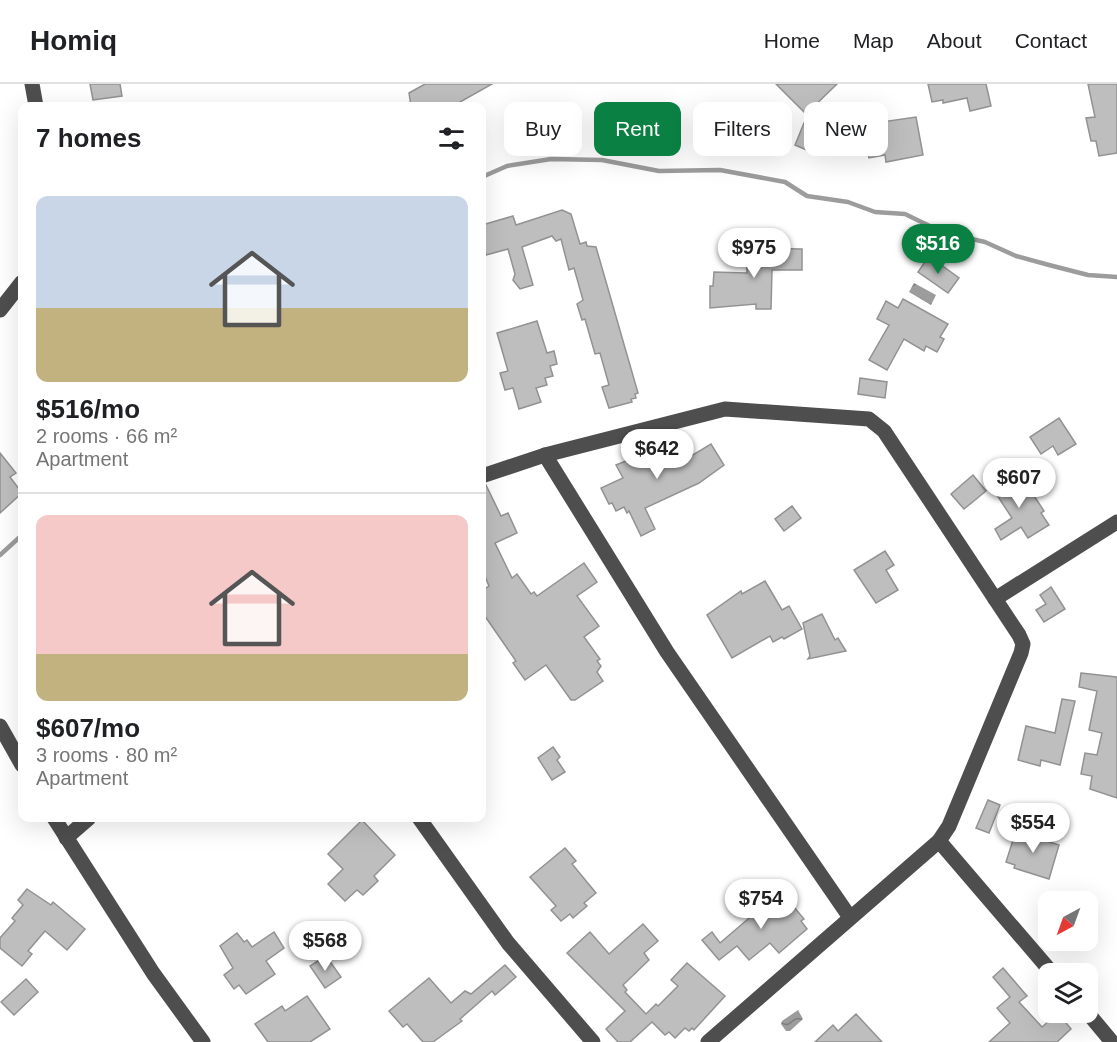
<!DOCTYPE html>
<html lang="en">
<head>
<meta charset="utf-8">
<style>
  :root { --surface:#fff; --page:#f2f2f2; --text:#202124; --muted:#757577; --line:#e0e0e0; --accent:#0b8043 }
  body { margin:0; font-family:Helvetica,sans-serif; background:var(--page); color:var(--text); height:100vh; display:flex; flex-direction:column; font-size:22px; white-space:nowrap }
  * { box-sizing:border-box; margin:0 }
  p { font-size:20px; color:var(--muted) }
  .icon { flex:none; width:33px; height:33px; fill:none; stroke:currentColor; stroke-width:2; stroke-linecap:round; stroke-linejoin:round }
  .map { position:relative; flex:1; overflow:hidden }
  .sheet { position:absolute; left:18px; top:18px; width:468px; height:720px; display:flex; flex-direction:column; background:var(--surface); border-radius:12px; box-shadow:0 6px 24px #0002 }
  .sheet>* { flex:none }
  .top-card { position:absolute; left:504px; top:18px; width:522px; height:54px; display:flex; gap:12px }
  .needle { width:39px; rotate:221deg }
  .controls { position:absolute; left:1038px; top:807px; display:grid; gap:12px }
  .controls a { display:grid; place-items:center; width:60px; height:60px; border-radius:12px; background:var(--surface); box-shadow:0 6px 24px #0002; font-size:30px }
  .price { position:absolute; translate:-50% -51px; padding:0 14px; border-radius:21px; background:#fff; color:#222; font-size:20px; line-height:39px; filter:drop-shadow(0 2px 3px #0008) }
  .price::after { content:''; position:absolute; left:50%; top:36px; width:18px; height:14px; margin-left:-9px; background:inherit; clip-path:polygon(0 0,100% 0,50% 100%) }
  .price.selected { background:var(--accent); color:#fff }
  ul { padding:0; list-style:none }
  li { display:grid; align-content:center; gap:12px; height:318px; padding:0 18px }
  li+li { border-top:2px solid var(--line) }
  li span { display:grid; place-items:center; height:186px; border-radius:12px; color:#555 }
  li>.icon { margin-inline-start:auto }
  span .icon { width:108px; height:108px; fill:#fffc; stroke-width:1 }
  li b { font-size:26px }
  h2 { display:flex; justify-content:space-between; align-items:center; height:72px; padding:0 18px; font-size:26px }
  .pill { padding:0 21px; border-radius:12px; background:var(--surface); box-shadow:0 6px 24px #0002; font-size:21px; line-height:54px }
  .pill.selected { background:var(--accent); color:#fff }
  header { display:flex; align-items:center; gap:36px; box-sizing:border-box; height:84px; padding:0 30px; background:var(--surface); border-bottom:2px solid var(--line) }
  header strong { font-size:28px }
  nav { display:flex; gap:33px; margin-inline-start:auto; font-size:21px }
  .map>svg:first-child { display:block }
  .water { fill:url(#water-waves) }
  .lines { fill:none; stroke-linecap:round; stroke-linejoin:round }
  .stream { stroke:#9c9c9c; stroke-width:4.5 }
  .building { fill:#bebebe; stroke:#929292; stroke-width:1.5 }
  .minor { stroke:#4e4e4e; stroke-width:15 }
</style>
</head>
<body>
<header>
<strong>Homiq</strong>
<nav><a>Home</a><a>Map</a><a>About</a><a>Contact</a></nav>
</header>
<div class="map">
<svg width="1117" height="958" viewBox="0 0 1117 958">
  <defs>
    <pattern id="water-waves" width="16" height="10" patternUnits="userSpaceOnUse" patternTransform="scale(1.5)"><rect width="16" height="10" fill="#9c9c9c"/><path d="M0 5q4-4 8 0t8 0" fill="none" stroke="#7d7d7d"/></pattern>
  </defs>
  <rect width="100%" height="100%" fill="#fff"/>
  <g class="water">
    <path d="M914 199 936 211 931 221 909 208Z"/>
    <path d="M798 926 803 935 790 947H786L781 940 782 937Z"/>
  </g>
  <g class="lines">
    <g class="stream">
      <path d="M482 93 507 82 551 75 602 76 659 87 720 86 785 98 807 112 848 118 875 128 905 130 942 148 985 158 1016 172 1049 181 1088 191 1117 193"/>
      <path d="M0 471 22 451"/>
    </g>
  </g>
  <g class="building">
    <path d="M90 0H120L122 12 93 16Z"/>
    <path d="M425 0H492L453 22H411L409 9Z"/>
    <path d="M776 0H837L806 30Z"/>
    <path d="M928 0H986L991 22 970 27 967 14 943 19V16L932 18Z"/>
    <path d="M1088 0H1117V69L1099 72 1096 57H1091L1086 34 1095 33Z"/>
    <path d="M880 30 882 38 916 33 923 71 886 78 885 71 869 74 867 64 848 67 842 36Z"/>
    <path d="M804 39 819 46 815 57 820 59 816 70 795 61Z"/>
    <path d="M562 126 571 130 580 160 586 158 587 162 596 163 638 309 635 310 636 314 631 315 632 318 609 324 602 303 609 301 600 269 595 270 585 235 582 236 577 220 583 216 574 184 569 186 561 155 556 157 552 152 522 163 533 201 520 205 513 196 515 190 508 165 486 171 482 154V141L513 132 516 141Z"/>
    <path d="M747 164 802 165V186H772L771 225H756V220L710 224V202H713L714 188 747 189Z"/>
    <path d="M929 172 959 194 948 209 918 188Z"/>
    <path d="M903 215 948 240 940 253 944 255 937 268 926 262 924 267 904 255 887 286 869 276 889 241 877 235 886 217 898 224Z"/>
    <path d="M537 237 547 269 554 267 557 280 550 282 553 292 545 294 547 301 536 304 541 318 519 325 513 304 505 306 500 289 508 287 497 249Z"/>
    <path d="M860 294 887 298 885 314 858 310Z"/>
    <path d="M1059 334 1076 360 1058 371 1053 362 1041 370 1030 353Z"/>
    <path d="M666 355 678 380 711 360 724 381 699 399 645 424 655 445 641 452 629 427 627 429 624 423 616 427 612 419 609 420 601 404 623 394 616 381 626 377 625 374Z"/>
    <path d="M0 369 16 389 10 393 22 409 0 429Z"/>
    <path d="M1011 389 1022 405 1024 403 1030 412 1033 410 1044 427 1041 429 1049 441 1028 454 1021 443 1001 456 995 445 1012 434 991 402Z"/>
    <path d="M973 391 986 407 964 425 951 410Z"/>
    <path d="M486 401 501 432 508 429 517 449 495 459 512 494 517 490 531 510 534 508 537 512 584 479 597 498 577 512 599 542 584 553 600 575 597 577 601 582 597 588 603 597 575 616H571L546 581 525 596 513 579 516 577 482 528V507L489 502 482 485V402Z"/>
    <path d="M792 422 801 434 784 447 775 435Z"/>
    <path d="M885 467 894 481 886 486 898 506 876 519 854 486Z"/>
    <path d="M765 497 782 526 789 522 802 545 784 555 782 553 773 558 770 552 732 574 707 531 741 507 742 510Z"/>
    <path d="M1051 503 1065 525 1044 538 1036 526 1046 520 1040 511Z"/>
    <path d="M822 530 835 556 838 554 846 567 808 575 810 572 803 539Z"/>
    <path d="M1081 589 1117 593V714L1090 705 1092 692 1081 690 1085 669 1097 671 1102 649 1089 646 1097 607 1079 603Z"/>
    <path d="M1062 615 1075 617 1060 681 1041 676 1040 682 1018 676 1026 642 1055 649Z"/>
    <path d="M553 663 560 673 557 676 565 688 552 696 538 674Z"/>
    <path d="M988 716 1000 721 989 749 976 744Z"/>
    <path d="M362 736 395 771 374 792 378 797 363 811 357 806 345 817 328 800 343 785 328 770Z"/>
    <path d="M1029 742 1040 746 1037 754 1059 761 1049 795 1014 784 1015 781 1006 778 1014 753 1025 756Z"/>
    <path d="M565 764 576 777 572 780 596 809 584 819 587 822 573 834 570 830 561 837 551 826 556 822 530 793Z"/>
    <path d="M27 805 51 821 53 818 85 845 67 866 45 847 28 867 32 870 22 882 0 864V854L15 837 12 834 23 821 18 816Z"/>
    <path d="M769 810 780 824 789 817 804 835 801 837 807 845 779 869 770 859 749 876 737 862 719 876 702 856 712 848 720 859 755 829 751 825Z"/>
    <path d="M643 840 658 857 644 869 649 876 623 901 627 906 625 908 646 930 656 920 658 922 678 902 671 896 687 879 725 912 694 946 692 944 689 947 685 944 675 954 669 948 665 951 652 938 630 958H618L606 945 625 927 567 869 590 848 609 870Z"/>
    <path d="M274 848 284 864 266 877 275 890 246 910 239 901 234 905 224 891 233 884 220 862 237 849 244 858 247 856 252 863Z"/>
    <path d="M326 872 341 893 325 904 310 882Z"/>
    <path d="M505 881 516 893 495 911 492 907 460 935 462 937 433 958H423L407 940 403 943 389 927 429 894 451 919 465 907 471 910Z"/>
    <path d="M1003 884 1027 912 1019 918 1042 943 1058 929 1071 945 1057 958H989L1010 939 997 924 1010 913 993 893Z"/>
    <path d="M26 895 38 908 14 931 1 918Z"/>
    <path d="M307 912 330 945 310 958H268L255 940 282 922 285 927Z"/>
    <path d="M856 930 882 958H815L833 941 838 947Z"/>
  </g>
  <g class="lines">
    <g class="minor">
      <path d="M32 0 36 22"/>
      <path d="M0 226 22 198"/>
      <path d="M545 371 667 568 849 832"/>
      <path d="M482 392 545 371 725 325 869 335 884 347 1019 551 1023 560 1021 569 949 742 939 757 708 958"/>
      <path d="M995 515 1117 438"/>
      <path d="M0 642 22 681"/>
      <path d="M54 734 153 889 203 958"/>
      <path d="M419 734 508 859 593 958"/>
      <path d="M66 754 89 734"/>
      <path d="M939 757 1053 890"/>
      <path d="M1087 928 1112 958"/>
    </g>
  </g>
</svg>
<div class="controls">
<a><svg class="needle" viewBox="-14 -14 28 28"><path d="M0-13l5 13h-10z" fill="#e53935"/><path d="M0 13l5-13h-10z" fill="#757577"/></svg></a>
<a><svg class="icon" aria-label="layers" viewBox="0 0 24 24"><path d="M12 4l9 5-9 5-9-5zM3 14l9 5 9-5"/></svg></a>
</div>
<b class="price selected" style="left:938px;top:191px">$516</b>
<b class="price" style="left:754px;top:195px">$975</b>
<b class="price" style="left:657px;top:396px">$642</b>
<b class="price" style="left:1019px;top:425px">$607</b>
<b class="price" style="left:1033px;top:770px">$554</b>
<b class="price" style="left:761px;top:846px">$754</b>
<b class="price" style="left:325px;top:888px">$568</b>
<div class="top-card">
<a class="pill">Buy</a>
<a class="pill selected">Rent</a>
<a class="pill">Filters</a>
<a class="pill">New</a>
</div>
<section class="sheet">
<h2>7 homes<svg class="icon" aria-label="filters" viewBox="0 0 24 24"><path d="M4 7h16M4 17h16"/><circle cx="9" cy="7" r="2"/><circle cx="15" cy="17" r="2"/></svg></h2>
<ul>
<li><span style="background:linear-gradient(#c9d6e8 60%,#c2b280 0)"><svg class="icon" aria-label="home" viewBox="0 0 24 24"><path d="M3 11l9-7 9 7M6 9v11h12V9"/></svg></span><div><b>$516/mo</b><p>2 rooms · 66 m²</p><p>Apartment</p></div></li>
<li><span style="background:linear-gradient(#f6c9c9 75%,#c2b280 0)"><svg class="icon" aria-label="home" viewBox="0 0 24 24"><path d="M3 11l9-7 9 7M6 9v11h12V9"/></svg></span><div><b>$607/mo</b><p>3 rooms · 80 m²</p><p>Apartment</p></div></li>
</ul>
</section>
</div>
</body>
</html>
